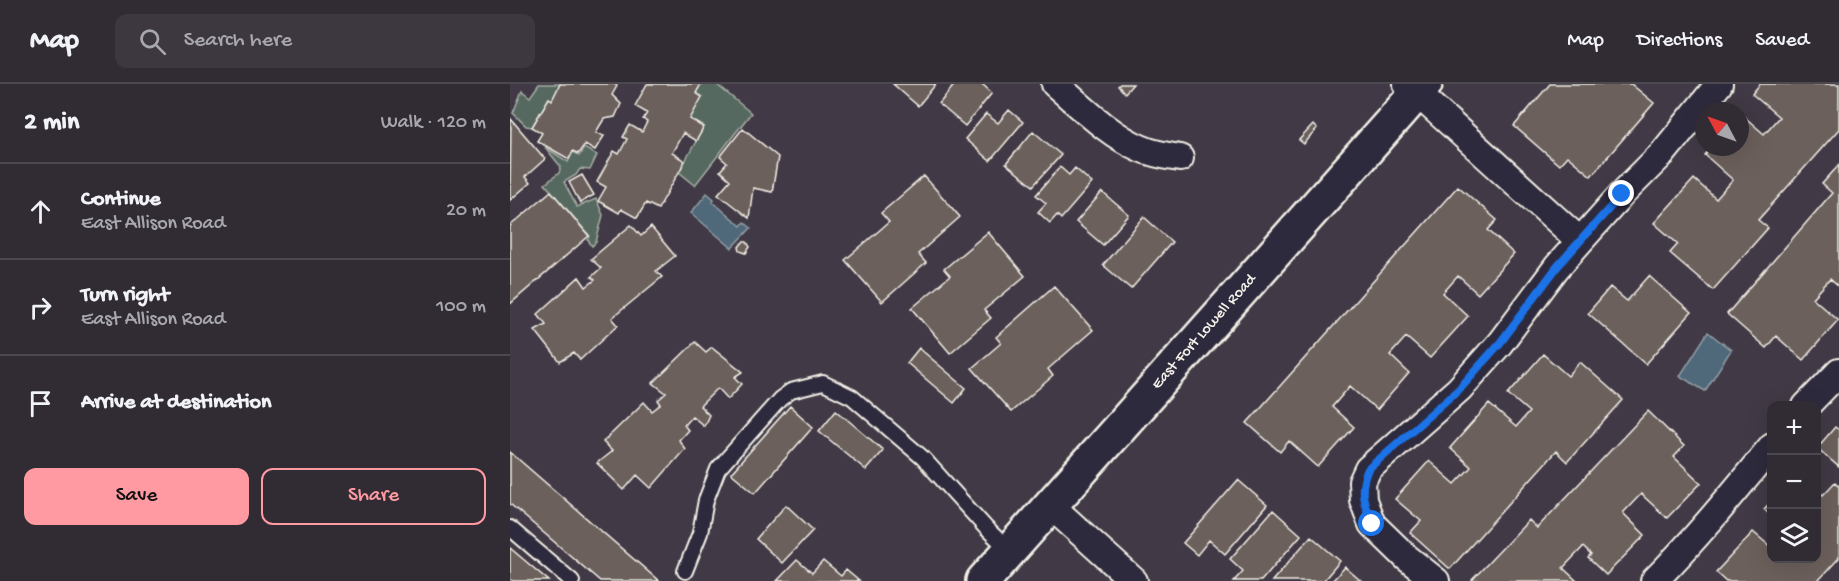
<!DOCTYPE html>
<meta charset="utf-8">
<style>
body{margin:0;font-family:"Gochi Hand",sans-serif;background:#3d3840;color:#f1f3f6}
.controls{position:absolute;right:18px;bottom:18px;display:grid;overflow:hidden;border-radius:12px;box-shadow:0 6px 24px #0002}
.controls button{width:54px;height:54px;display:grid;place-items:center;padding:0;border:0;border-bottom:2px solid #4c484f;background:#312c34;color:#f1f3f6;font:30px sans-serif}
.compass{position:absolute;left:1185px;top:18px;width:54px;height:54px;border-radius:50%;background:#312c34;box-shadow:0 6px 24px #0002;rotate:311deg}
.stop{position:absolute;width:18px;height:18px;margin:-14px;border:4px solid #1a73e8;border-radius:50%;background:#fff}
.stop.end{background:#1a73e8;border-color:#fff;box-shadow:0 2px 6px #0008}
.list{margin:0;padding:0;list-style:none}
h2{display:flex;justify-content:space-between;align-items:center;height:78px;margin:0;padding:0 24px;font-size:26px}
h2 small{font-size:20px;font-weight:400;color:#a8a7ac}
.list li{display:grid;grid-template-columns:39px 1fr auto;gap:18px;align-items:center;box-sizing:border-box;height:96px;padding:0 24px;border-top:2px solid #4c484f}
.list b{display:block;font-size:22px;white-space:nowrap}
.list p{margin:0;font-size:20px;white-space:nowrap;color:#a8a7ac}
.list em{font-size:20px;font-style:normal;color:#a8a7ac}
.actions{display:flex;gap:12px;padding:18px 24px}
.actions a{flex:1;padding:14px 0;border:2px solid #ff9aa2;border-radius:12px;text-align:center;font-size:21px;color:#ff9aa2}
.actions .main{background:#ff9aa2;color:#111}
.icon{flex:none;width:33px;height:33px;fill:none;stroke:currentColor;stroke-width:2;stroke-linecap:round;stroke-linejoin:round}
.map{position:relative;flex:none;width:1329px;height:497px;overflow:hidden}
header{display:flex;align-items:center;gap:36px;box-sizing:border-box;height:84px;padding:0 30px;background:#312c34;border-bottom:2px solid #4c484f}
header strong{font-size:28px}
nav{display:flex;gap:33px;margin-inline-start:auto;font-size:21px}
.search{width:420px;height:54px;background:#3d3840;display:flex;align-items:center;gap:15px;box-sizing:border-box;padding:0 21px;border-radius:12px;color:#a8a7ac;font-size:22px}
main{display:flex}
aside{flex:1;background:#312c34}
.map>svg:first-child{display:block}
.green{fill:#576961;stroke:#a6ada4;stroke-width:1.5}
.water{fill:#50687a;stroke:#929fa6;stroke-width:1.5}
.building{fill:#6c605b;stroke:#f4f1e8;stroke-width:1.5}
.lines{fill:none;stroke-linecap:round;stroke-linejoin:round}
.service-casing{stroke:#f4f1e8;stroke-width:18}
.minor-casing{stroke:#f4f1e8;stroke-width:30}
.secondary-casing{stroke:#f4f1e8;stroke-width:38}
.service{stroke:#2f2a3d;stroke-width:14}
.minor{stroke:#2f2a3d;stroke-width:26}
.secondary{stroke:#2f2a3d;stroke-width:33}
.route{stroke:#1a73e8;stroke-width:8}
.labels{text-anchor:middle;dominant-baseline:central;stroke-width:4.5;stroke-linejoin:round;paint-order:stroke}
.street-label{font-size:16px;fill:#f4f1e8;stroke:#2f2a3d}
</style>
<header>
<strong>Map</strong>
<div class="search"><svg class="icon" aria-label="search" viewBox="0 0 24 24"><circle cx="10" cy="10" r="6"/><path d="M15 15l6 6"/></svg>Search here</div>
<nav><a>Map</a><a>Directions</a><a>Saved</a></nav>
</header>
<main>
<aside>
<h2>2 min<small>Walk · 120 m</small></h2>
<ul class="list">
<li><svg class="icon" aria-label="ahead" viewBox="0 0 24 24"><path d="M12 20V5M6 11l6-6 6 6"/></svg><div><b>Continue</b><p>East Allison Road</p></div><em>20 m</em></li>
<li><svg class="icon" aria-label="right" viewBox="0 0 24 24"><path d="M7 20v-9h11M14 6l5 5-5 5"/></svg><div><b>Turn right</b><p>East Allison Road</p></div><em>100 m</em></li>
<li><svg class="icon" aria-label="arrive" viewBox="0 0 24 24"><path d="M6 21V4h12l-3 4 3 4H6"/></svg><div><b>Arrive at destination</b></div></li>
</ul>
<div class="actions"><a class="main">Save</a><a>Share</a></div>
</aside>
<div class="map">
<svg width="1329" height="497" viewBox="0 0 1329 497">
<rect width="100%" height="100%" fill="#413a46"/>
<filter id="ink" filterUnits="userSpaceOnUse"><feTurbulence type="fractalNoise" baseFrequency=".0167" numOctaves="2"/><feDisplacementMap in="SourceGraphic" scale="12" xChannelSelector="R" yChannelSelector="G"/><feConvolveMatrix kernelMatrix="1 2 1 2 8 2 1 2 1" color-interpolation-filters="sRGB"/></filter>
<g filter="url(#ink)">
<path class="green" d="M29,0H51L42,16L39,14L22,43L16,42L3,29L12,7L20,13Z
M191,0H206L241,29L185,101L169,88L194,43L180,35L186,9Z
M35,63L58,78L63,68L69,72L74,64L87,71L80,86L70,85L66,91L54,98L67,123L86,115L93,131L86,158L82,162L78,156L80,152L35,100L49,89L51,83Z"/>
<path class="water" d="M197,109L204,115L203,118L231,142L234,138L241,144L222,164L181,129Z
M1198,248L1221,266L1195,307L1170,292Z"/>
<path class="building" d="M50,0H104L107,2L102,11L111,20L105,33L94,35L86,48L94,52L85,66L75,60L68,70L63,67L59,75L27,57L32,49L22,43L39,14L42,16Z
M137,0H191L186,9L192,13L180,35L194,43L186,57L173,49L162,69L175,77L169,88L148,125L136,119L127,134L111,125L109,129L88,117L96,103L87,98L104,67L109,70L117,55L113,53L120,41L132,48L137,38L133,35L137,29L125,22Z
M383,0H426L408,22Z
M445,0H472L482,9L455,42L429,20Z
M610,0H623L615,9L608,2Z
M1040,0H1121L1144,19L1081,92L1057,72L1049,81L1004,42Z
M1250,0H1329V45L1248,136L1258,144L1203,206L1160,169L1168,160L1144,139L1184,95L1206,115L1223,96L1195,71L1202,63H1230V32L1231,30L1254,50L1269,33L1242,10Z
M499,26L513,38L480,77L455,55L476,30L488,39Z
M1,35L35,75L15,93L20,99L0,116Z
M803,41L807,45L794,60L789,56Z
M233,44L268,73L262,108L243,104L239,134L208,110L220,96L210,87L217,79L210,73Z
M523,47L551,71L523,102L496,80Z
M1329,81V203L1320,195L1303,214L1328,236L1293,276L1266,252L1256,264L1217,230L1322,109L1312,100Z
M550,83L559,91L565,84L582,99L551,135L547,131L540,139L528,128L536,119L526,111Z
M72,91L84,111L70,119L59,98Z
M414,92L450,133L408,170L416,179L372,218L335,176L379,138L371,129Z
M948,102L987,136L978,146L1004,170L968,210L948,192L933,209L958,232L920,274L896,253L880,271L899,289L867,326L840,302L822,323L844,343L808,383L779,357L770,368L737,339Z
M41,107L79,152L0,220V142Z
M592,108L619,131L593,161L566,138Z
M634,133L662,158L621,205L593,181Z
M121,141L131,152L141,143L165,172L146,187L152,193L102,234L108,241L70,276L64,269L50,278L25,246L36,240L28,230L69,193L76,203L85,196L81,193L91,184L81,175Z
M478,148L515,192L474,226L481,234L440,269L402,224L440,192L434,185Z
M233,158H237L240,163L236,169L230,167L229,163Z
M1139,192L1181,229L1136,280L1078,229L1100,203L1117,217Z
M544,202L583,246L538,285L543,292L501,328L462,284L491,259L486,253Z
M185,258L196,268L202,263L233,288L225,293L232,300L218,315L208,304L190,322L199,331L194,342L182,332L174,341L178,346L169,356L175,365L141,404L127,391L114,406L87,379L102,367L93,358L134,318L142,327L151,320L148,316L156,309L143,299Z
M409,264L456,304L444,319L397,279Z
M1033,270L1058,292L1070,278L1113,316L1057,378L1046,367L940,485L900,449L911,437L885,415L919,377L945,400L961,383L940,364L979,320L1006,343L1019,328L998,310Z
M280,322L303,343L245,409L221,389Z
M326,326L373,366L356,386L309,347Z
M1138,327L1174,362L1164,373L1191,399L1157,434L1131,410L1113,429L1135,451L1096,491L1078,474L1081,471L1073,463L1053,484L1067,497H964L962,496L1019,436L1027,444Z
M1325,343L1329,346V383L1307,364Z
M0,368L149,497H90L0,420Z
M728,396L757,421L715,470L699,456L687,471L673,459Z
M1325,398L1329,402V474L1308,497H1216L1206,488L1243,448L1262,464V474H1306V405L1313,411Z
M1262,417V433L1254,425Z
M276,421L303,446L272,479L246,455Z
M763,426L791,451L751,497H724L733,487L720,475Z
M801,452L830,477L813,497H762Z
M0,464L39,497H3L0,495Z
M287,476L302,489L313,477L331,492L336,486L349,497H267Z
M835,483L851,497H822Z"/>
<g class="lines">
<g class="service-casing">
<path id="service" d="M0,444L62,497
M175,487L190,449L196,416L208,385L270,315L281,307L313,299L342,313L413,374L476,444L500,467"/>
</g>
<g class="minor-casing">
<path id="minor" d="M545,0C571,22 598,50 630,64C643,70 656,72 670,74
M897,0L1070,157
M1296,322L1329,288
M540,421L624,497
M926,497L896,473L862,440L853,416L852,398L858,385L949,305L990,259L1047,183L1112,110L1153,69L1209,0
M1144,497C1186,455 1224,408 1262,362"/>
</g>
<g class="secondary-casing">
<g id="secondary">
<path id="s1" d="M473,497L915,0"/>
</g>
</g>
<use href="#service" class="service"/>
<use href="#minor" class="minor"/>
<use href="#secondary" class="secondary"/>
</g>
</g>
<g class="lines" filter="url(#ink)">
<path class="route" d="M862,440C854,419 848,407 858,385L949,305L990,259L1047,183L1112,110"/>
</g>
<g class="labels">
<g class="street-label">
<text stroke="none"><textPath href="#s1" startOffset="333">East Fort Lowell Road</textPath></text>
</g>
</g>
</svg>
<div class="controls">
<button>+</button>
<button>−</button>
<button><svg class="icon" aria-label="layers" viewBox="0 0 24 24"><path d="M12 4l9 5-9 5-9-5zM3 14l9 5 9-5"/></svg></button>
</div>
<svg class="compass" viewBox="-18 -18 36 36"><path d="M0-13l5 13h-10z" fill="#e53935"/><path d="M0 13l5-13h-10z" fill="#a8a7ac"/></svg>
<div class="stop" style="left:862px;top:440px"></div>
<div class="stop end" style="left:1112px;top:110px"></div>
</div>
</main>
